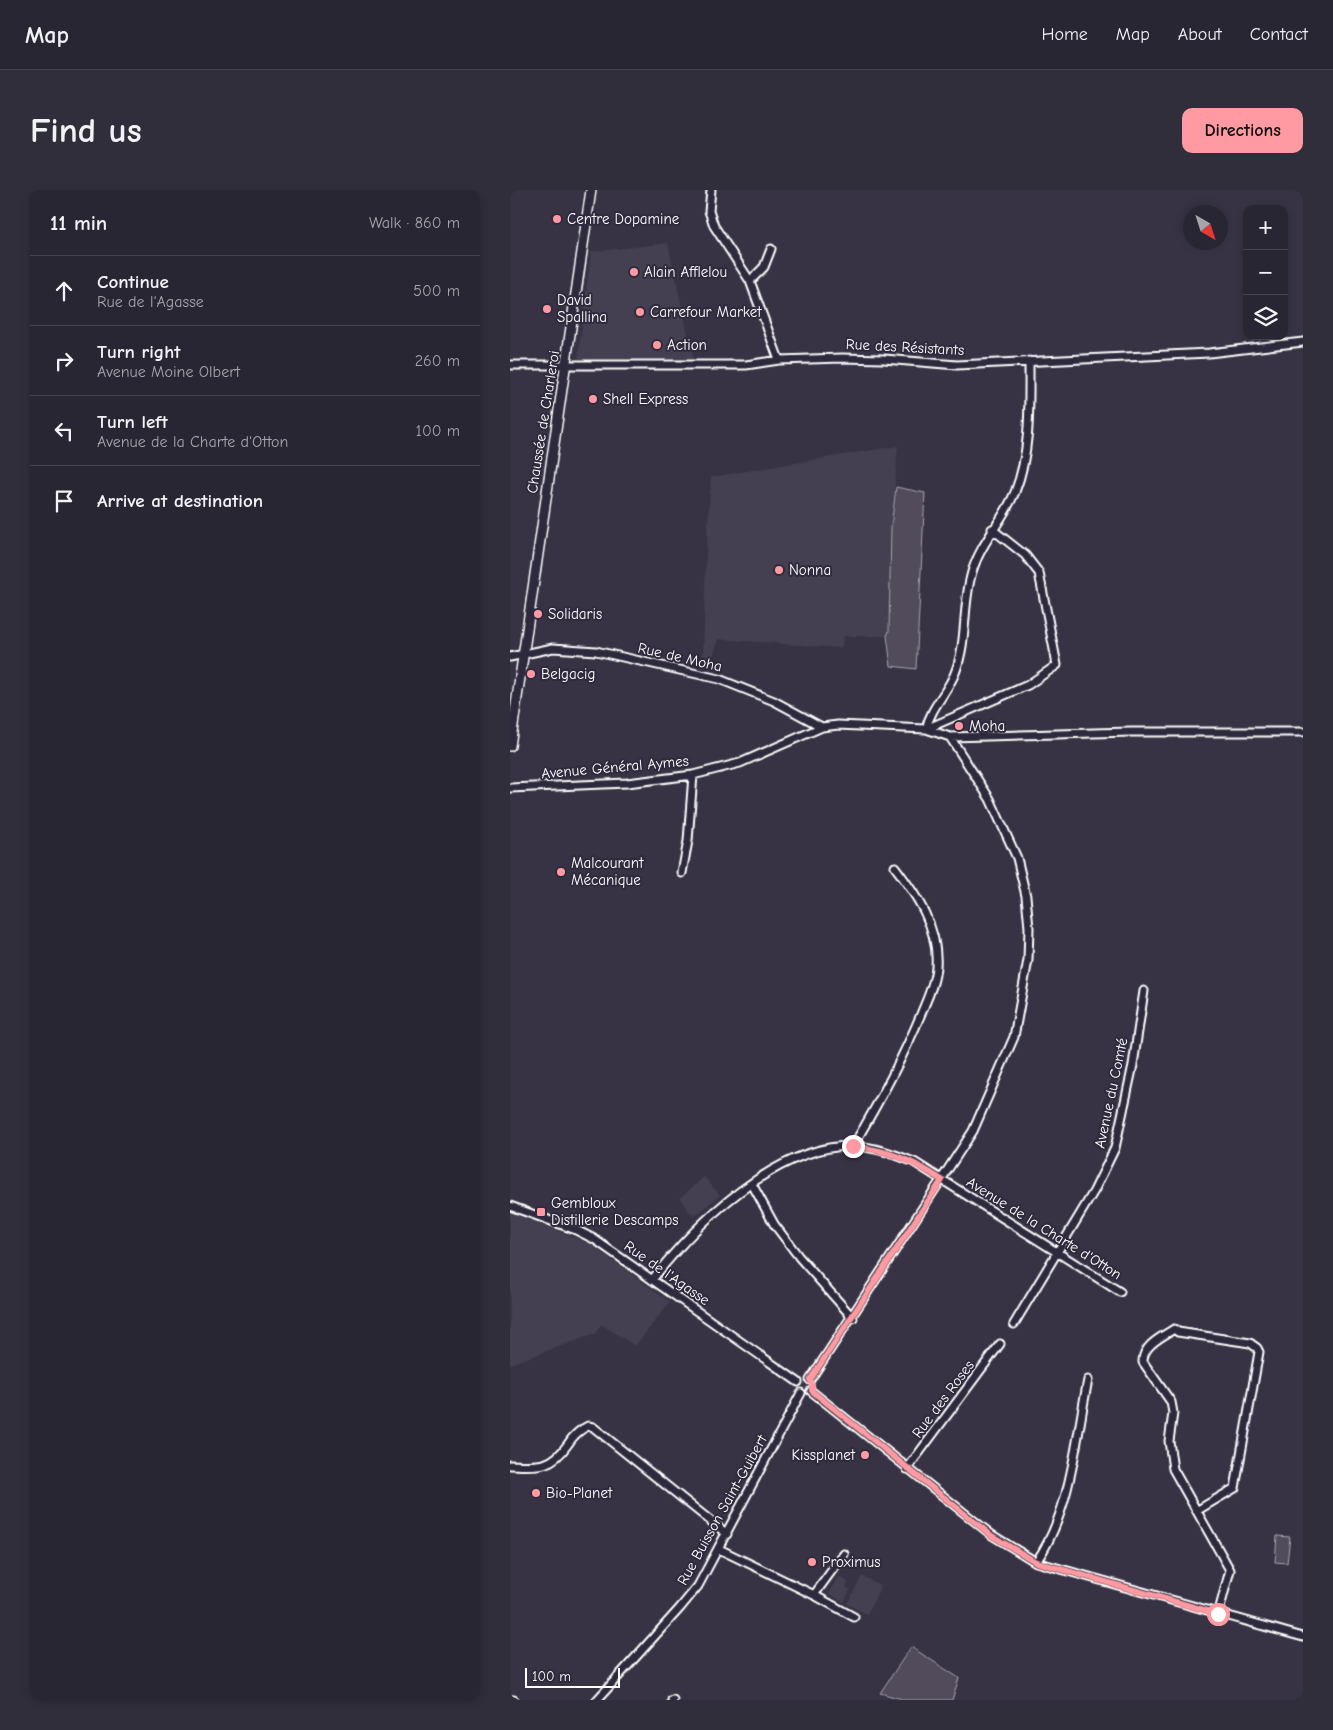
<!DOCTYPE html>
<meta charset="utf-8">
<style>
body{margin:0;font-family:"Comic Neue",sans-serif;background:#312e3c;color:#f1f3f6}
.controls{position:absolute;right:15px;top:15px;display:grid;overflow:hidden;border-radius:10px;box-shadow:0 2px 8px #0003}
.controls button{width:45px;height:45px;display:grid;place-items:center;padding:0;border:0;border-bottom:1px solid #45434f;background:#292634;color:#f1f3f6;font:25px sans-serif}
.compass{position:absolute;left:673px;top:15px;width:45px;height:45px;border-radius:50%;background:#292634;box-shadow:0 2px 8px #0003;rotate:141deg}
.scale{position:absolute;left:15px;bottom:12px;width:95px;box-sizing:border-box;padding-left:5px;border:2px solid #fff;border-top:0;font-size:14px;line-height:18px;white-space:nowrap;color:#fff;-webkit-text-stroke:4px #2f2a3d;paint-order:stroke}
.stop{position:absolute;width:15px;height:15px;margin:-11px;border:4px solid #ff9aa2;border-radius:50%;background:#fff}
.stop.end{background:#ff9aa2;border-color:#fff;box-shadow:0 1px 5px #0008}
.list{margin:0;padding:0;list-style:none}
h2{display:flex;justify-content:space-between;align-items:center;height:65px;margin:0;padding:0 20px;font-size:21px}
h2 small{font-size:16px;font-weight:400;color:#a5a5ac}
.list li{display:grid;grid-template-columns:32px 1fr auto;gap:15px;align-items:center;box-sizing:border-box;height:70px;padding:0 20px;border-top:1px solid #45434f}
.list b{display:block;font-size:19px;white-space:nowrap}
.list p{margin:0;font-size:16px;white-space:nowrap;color:#a5a5ac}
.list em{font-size:16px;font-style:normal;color:#a5a5ac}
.icon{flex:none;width:28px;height:28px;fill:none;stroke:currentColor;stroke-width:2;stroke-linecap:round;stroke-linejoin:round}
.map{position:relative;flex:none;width:793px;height:1510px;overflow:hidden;border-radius:10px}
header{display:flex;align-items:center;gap:30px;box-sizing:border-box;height:70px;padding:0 25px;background:#292634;border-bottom:1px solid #45434f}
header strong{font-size:24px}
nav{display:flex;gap:28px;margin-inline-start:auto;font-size:18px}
.intro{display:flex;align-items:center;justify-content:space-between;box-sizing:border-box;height:120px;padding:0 30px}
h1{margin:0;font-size:35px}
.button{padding:12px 22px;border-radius:10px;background:#ff9aa2;color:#111;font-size:18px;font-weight:700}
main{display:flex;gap:30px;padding:0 30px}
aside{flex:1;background:#292634;border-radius:10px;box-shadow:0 2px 8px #0003}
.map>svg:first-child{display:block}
.built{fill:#444051}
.green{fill:#514c5c;stroke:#a8a6ae}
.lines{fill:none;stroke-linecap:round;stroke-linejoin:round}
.minor-casing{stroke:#fff;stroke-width:11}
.major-casing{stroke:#fff;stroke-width:12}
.minor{stroke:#2f2a3d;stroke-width:7}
.major{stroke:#2f2a3d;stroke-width:9}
.route{stroke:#ff9aa2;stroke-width:6}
.poi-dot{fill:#ff9aa2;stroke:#2f2a3d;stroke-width:2}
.labels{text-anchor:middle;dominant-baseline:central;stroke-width:4;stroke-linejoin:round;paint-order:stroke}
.poi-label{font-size:15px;fill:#fff;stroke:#2f2a3d;text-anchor:start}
.street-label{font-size:15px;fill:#fff;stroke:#2f2a3d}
</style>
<header>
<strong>Map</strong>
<nav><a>Home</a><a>Map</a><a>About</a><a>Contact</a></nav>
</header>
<div class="intro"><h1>Find us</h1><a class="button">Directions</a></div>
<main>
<aside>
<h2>11 min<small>Walk · 860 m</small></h2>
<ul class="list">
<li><svg class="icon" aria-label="ahead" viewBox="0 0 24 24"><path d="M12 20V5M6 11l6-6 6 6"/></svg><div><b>Continue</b><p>Rue de l'Agasse</p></div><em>500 m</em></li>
<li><svg class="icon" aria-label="right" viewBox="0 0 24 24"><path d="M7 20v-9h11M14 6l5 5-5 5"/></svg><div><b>Turn right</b><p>Avenue Moine Olbert</p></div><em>260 m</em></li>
<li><svg class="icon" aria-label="left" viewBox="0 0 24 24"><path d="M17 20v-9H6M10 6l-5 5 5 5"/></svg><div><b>Turn left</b><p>Avenue de la Charte d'Otton</p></div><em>100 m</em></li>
<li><svg class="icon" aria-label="arrive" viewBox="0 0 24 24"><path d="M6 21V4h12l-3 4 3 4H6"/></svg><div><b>Arrive at destination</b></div></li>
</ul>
</aside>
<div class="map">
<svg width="793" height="1510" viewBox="0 0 793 1510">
<rect width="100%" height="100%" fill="#373345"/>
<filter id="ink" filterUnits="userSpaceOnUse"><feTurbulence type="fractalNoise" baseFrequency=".02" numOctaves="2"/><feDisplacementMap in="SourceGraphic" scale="10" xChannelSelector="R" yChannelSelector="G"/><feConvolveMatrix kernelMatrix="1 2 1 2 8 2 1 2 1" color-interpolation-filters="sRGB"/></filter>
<g filter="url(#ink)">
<path class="built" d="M158,53L184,172H71L68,169L81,62Z
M388,256L381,337L379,441L377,446H334L331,458L209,449L202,469L193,465L196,366L201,287Z
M194,987L210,1005L185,1026L179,1021L170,1008Z
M0,1022L80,1054L160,1112L125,1156L91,1134L85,1144L0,1174Z
M328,1386L338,1392L336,1397L340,1400L334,1412L319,1404Z
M352,1386L371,1396L357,1424L337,1414Z"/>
<path class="green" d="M386,297L415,303L406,479L381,476L377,446L379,441L381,337Z
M767,1346L780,1347L777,1373L765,1372Z
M401,1457L449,1488L442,1510H396L370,1503Z"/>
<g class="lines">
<g class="minor-casing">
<path id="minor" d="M201,0L199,21L204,36L240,91L269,170
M240,91L254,77L261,59
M0,175H236L269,170L332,168L374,169L447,175L699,163L793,152
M0,467L43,458L86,461L209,489L264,511L312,537
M416,539C421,517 437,503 445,483C458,450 452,415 462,382C471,352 493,331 505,302C521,262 519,214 519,171
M440,547L621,542H793
M0,598L117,593L183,585L230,573L312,537L328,535L416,539L518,495L547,475L529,383L515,365L482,339
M172,683L178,651L183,585
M343,956C368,914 392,870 411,824C417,809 425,793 426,777C429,738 407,706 385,677
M242,994L264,1034L289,1067L343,1128
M0,1016L66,1040L84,1049L288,1192
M142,1090C186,1033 266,956 341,956C363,956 384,964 404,972L610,1102
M504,1134L584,1001L605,958L623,875L634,801
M300,1190L463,941L504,847L518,770L519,738L516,706L507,668L480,609L440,547L416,539
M301,1201L482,1345L526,1372L793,1447
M0,1275C27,1276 41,1279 58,1254C63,1246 69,1240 78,1236L83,1237L217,1344
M397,1279L490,1154
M688,1320L725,1298L749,1162L747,1158L740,1153L668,1142L664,1139C651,1147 632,1156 633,1172L661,1212L663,1223L659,1251L663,1279L720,1380L708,1425
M209,1359L304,1405L344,1427
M526,1372C561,1323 566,1248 578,1190
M304,1405L334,1364
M0,1510H4
M87,1510L170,1418L188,1396L291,1203
M162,1510H163"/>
</g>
<g class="major-casing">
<path id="major" d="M0,556L81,0"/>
</g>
<use href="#minor" class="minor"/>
<use href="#major" class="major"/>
</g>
</g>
<g class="lines" filter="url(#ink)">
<path class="route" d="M343,956C380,961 401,970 432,990L300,1190L302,1194V1201L482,1346L526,1372L708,1424"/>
</g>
<g class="poi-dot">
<circle cx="47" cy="29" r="5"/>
<circle cx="124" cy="82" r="5"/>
<circle cx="37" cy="119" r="5"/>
<circle cx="130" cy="122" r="5"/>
<circle cx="147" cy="155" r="5"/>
<circle cx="83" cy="209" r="5"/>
<circle cx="269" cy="380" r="5"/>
<circle cx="28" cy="424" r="5"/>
<circle cx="21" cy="484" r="5"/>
<circle cx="449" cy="536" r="5"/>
<circle cx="51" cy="682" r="5"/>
<rect x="26" y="1017" width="10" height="10" rx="2.5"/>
<circle cx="355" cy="1265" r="5"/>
<circle cx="26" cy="1303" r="5"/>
<circle cx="302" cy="1372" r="5"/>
</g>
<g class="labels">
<g class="poi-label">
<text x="57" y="29">Centre Dopamine</text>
<text x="134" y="82">Alain Afflelou</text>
<text x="47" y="110">David<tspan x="47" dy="17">Spallina</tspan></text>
<text x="140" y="122">Carrefour Market</text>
<text x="157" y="155">Action</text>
<text x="93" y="209">Shell Express</text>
<text x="279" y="380">Nonna</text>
<text x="38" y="424">Solidaris</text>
<text x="31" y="484">Belgacig</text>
<text x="459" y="536">Moha</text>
<text x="61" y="673">Malcourant<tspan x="61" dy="17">Mécanique</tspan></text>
<text x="41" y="1013">Gembloux<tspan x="41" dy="17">Distillerie Descamps</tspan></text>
<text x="345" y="1265" text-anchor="end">Kissplanet</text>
<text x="36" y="1303">Bio-Planet</text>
<text x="312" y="1372">Proximus</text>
</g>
<g class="street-label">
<text transform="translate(395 157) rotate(3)">Rue des Résistants</text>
<text transform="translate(33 232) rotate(-81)">Chaussée de Charleroi</text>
<text transform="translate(170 467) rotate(13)">Rue de Moha</text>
<text transform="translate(105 577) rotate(-5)">Avenue Général Aymes</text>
<text transform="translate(601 903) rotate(-78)">Avenue du Comté</text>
<text transform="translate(534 1038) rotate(32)">Avenue de la Charte d'Otton</text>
<text transform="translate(157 1083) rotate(35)">Rue de l'Agasse</text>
<text transform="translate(433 1209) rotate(-53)">Rue des Roses</text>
<text transform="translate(212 1320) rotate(-61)">Rue Buisson Saint-Guibert</text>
</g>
</g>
</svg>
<div class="controls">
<button>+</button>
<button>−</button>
<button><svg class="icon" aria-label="layers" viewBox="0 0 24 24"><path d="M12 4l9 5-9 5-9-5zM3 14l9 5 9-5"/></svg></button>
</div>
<svg class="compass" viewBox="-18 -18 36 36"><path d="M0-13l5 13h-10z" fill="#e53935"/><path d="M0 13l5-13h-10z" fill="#a5a5ac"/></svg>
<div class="scale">100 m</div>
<div class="stop" style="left:708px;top:1424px"></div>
<div class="stop end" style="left:343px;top:956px"></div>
</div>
</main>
